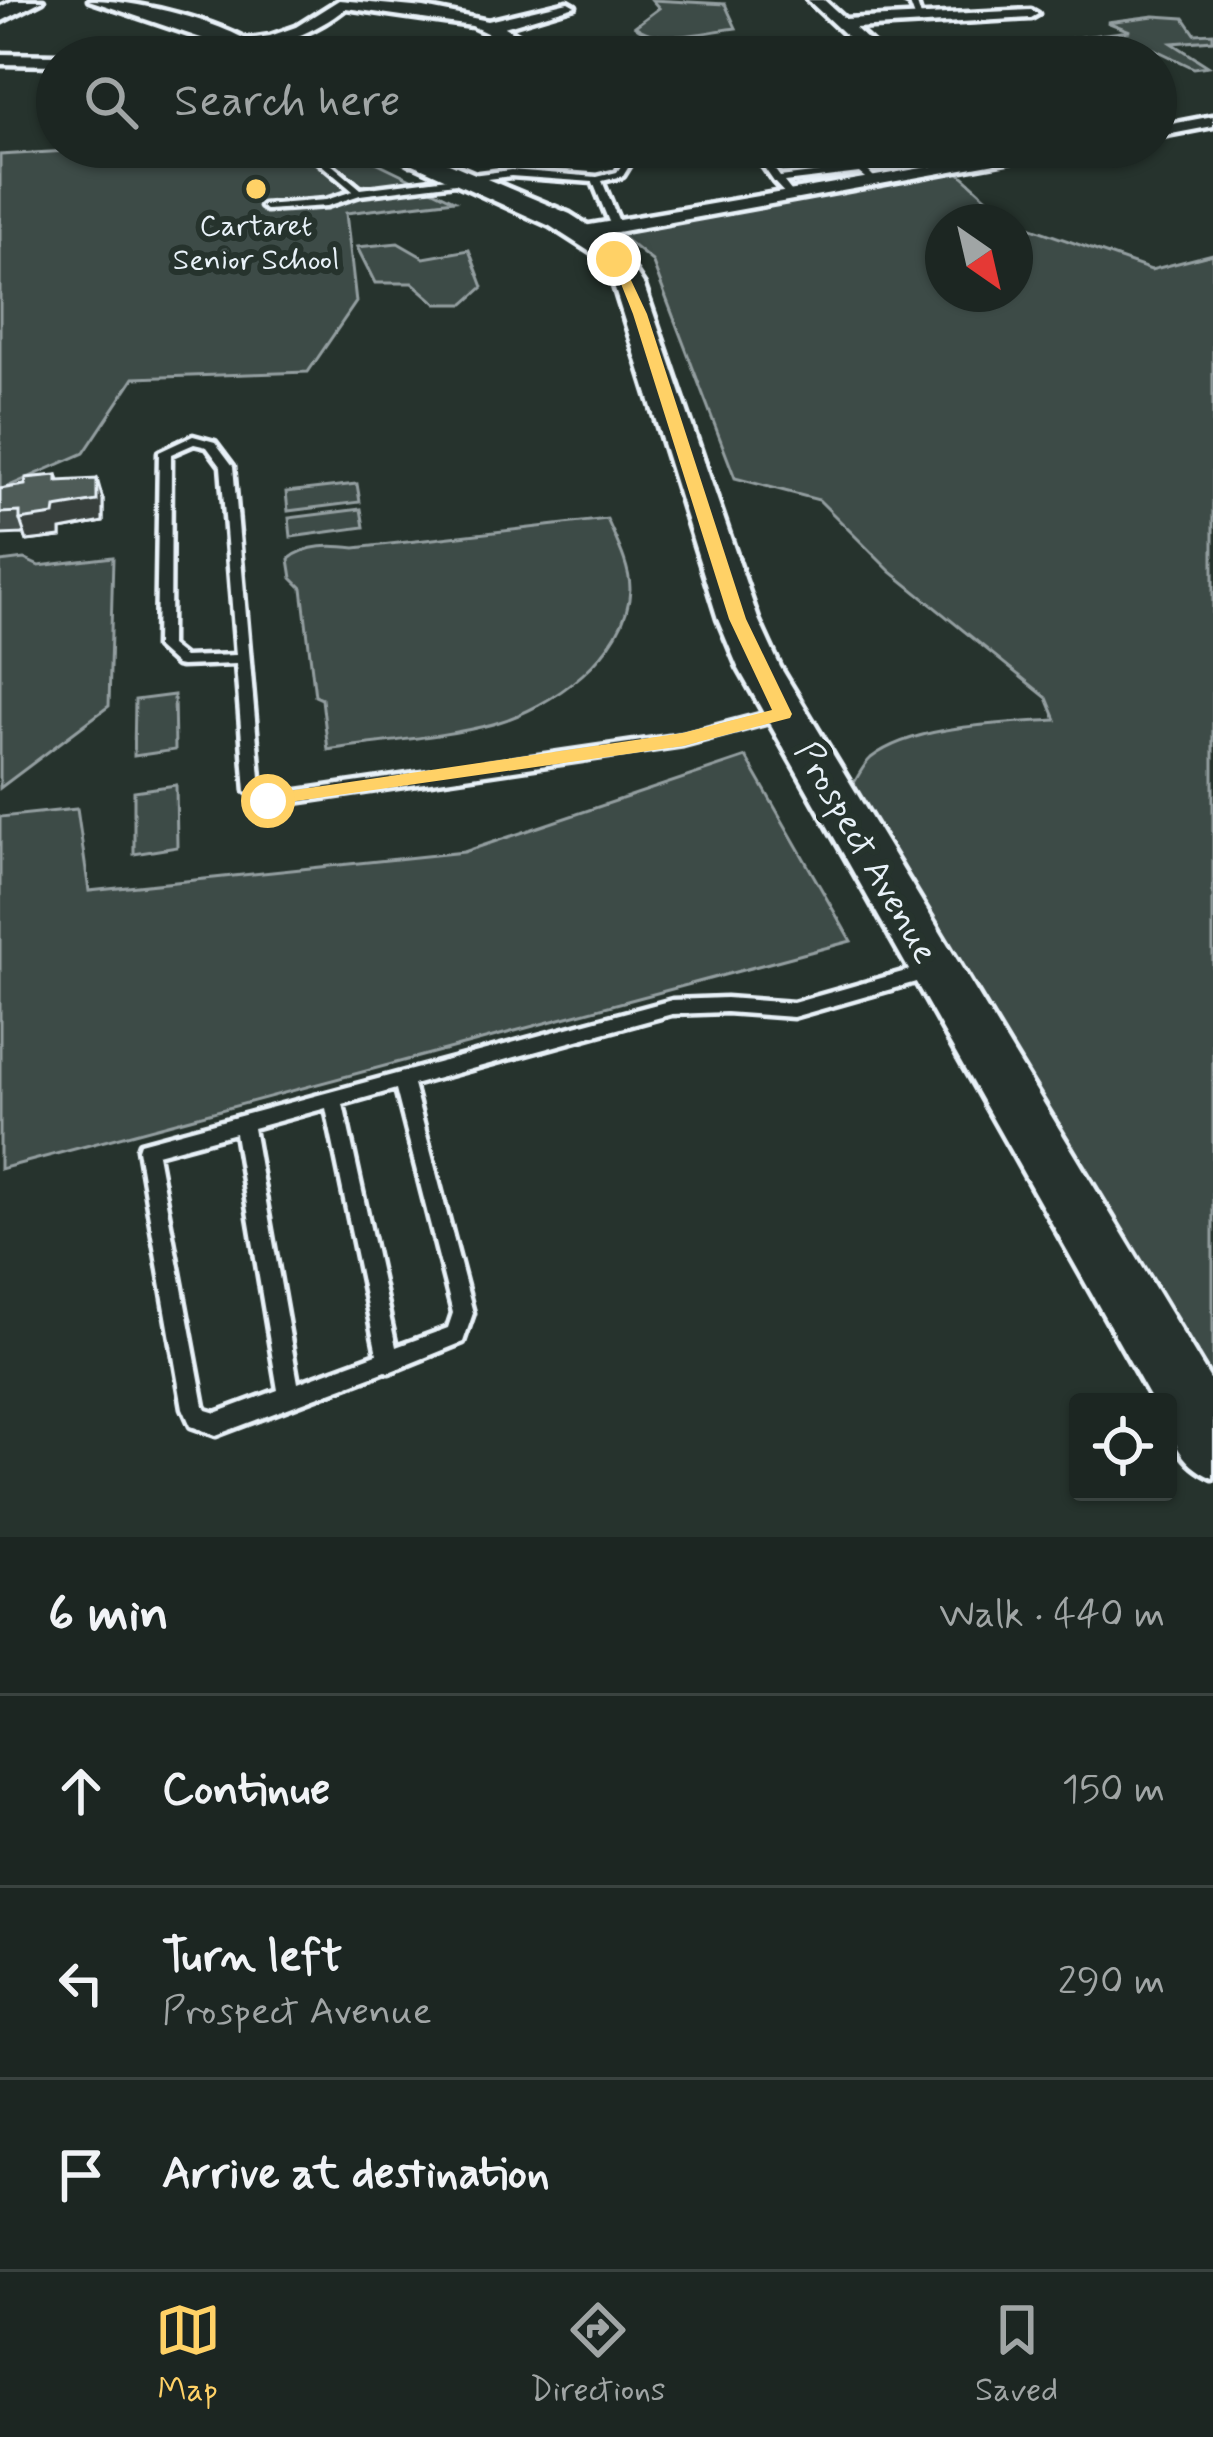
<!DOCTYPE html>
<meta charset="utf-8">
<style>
body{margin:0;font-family:Mynerve,sans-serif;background:#29322f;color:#f1f3f6}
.controls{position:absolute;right:36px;bottom:36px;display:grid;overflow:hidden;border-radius:12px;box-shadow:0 3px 9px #0004}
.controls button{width:108px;height:108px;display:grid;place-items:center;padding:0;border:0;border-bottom:3px solid #3a4340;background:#1c2622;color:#f1f3f6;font:60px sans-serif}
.compass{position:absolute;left:925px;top:204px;width:108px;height:108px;border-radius:50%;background:#1c2622;box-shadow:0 3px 9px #0004;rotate:146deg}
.stop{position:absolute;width:36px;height:36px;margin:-27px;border:9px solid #ffd166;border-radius:50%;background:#fff}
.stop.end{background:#ffd166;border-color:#fff;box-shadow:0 3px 12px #0008}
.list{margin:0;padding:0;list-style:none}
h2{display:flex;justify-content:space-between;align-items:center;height:156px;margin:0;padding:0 48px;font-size:51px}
h2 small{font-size:39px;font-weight:400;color:#a0a5a5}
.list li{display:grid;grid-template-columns:78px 1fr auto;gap:36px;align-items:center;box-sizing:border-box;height:192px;padding:0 48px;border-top:3px solid #3a4340}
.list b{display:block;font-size:45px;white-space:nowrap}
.list p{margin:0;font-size:39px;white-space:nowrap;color:#a0a5a5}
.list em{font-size:39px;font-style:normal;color:#a0a5a5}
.icon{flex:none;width:66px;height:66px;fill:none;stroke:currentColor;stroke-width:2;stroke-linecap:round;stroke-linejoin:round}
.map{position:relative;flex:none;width:1213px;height:1537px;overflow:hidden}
.search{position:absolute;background:#1c2622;box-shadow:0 3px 9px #0004;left:36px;right:36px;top:36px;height:132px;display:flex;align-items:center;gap:30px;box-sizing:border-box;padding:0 42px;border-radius:66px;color:#a0a5a5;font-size:45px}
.sheet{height:732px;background:#1c2622}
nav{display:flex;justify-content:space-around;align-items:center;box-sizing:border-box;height:168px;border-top:3px solid #3a4340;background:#1c2622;font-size:33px;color:#a0a5a5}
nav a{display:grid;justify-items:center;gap:6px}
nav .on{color:#ffd166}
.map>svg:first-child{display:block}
.green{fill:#3e4b47;stroke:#939ea0;stroke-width:3}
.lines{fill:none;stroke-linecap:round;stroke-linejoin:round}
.lane-casing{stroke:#e8f1f8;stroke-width:9}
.street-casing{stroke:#e8f1f8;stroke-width:9}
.primary-casing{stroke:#e8f1f8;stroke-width:9}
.lane{fill:#26332d;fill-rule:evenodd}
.street{fill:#26332d;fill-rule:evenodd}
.primary{fill:#26332d;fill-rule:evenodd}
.wall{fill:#454f4d;stroke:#e8f1f8;stroke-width:3}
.shaded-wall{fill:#38403e;stroke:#e8f1f8;stroke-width:3}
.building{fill:#505c59;stroke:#e8f1f8;stroke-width:3}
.route{fill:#ffd166}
.poi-dot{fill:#ffd166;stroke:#26332d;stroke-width:4.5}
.labels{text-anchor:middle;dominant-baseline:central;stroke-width:12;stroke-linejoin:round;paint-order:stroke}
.far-poi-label{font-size:30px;fill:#e8f1f8;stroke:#26332d}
.street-label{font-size:36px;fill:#e8f1f8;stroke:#26332d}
</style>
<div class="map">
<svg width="1213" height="1537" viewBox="0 0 1213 1537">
<rect width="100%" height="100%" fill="#26332d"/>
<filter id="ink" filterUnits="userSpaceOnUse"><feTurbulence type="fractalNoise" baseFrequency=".00833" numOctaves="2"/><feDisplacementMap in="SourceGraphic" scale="24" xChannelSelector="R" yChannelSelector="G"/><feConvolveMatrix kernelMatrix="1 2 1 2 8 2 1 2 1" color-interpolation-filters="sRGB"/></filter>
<g filter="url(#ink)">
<path class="green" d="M652,0L725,4L736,28C708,31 659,46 635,26L659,8Z
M1154,16L1184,18L1195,34L1213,33V40L1172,43L1208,66L1194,68L1154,49L1088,52L1050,41L1130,31L1107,22Z
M135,147H345L454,200L346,213L356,302L308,372L134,378L84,453L0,490V155Z
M955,169L1014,222H943V294H1015V222L1151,270L1213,254V1399L846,798C853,786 861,767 871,758C915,724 1003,724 1056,720L1047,698L891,572L819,500L735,478L652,261L611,228Z
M398,243L424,258L469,250L483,287L464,304H437L413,283H375L357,247Z
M357,484L360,502L288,511L286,492Z
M361,509L364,527L291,537L289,518Z
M607,519C616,540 630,566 630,589C628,653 551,708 493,724C440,738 382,741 328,750L322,699L315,696L302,588L292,578L289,559C307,544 332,545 355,548Z
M113,557L109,706L0,788V562L24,559L39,566Z
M174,695L175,750L134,756L135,700Z
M746,757L851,941L0,1169V817L77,809L89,891L464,852Z
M176,785L177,847L134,854V791Z"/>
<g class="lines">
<g class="lane-casing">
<path id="lane" d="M902,0L916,1L922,20H916L910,4Z
M320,147H334L318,153L361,189L511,170L597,177L617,172L623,163L613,147H621L631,163L623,176L602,181L620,224L615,227L610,224L593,182L511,176L360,195L327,206L266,210L261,207L263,205L326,200L353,191L310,155H235L231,152L235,149H312Z
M750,147H764L760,150L780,177L861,167L929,153L956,169L949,171L928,159L868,171L879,182L874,185L859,173L784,182L795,196L790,199L774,182Z
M193,436L215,442L233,466L261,789L271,795L683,735L783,709L790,714L788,717L683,745L268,806L246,791L236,664L181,666L176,665L156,647L159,452ZM194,444L207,447L221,466L236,655L184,657L170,646L171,454Z
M931,964L937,966L940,971L937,976L793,1017L726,1012L672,1014L413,1085L473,1313L463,1342L389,1372L386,1371L216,1435L191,1426L183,1408L138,1149L140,1143L672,1000L726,998L793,1003ZM396,1089L453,1313L448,1328L396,1347L343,1104ZM326,1108L377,1354L298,1383L253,1128ZM235,1133L278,1390L216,1413L206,1410L204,1406L157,1154Z"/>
</g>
<g class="street-casing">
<path id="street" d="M339,0L424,8L488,21L568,2L575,6L504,27L555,57H537L472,26L346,8C283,58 205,57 128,57L270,36L296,27Z
M808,0H824L845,19L1031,10L1038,14L1031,18L855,28L886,57H869Z
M0,54L57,55L63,57H57V65L0,64Z
M1213,116V126L1156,137V127Z
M437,147H466L411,164L402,159Z
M1044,147H1083L584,238L574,232L584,226Z"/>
</g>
<g class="primary-casing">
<path id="primary" d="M14,0H43L0,22V7Z
M89,0C137,0 236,23 271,57H240L201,38Z
M376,147H411L570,214L616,243L644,286L758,619L780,667L1213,1384V1478C1180,1464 1168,1437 1168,1402H1153L738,667L718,619L614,286L595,255L550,226Z"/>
</g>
<use href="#lane" class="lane"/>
<use href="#street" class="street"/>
<use href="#primary" class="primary"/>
</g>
<path class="wall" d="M57,475L59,481L103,500V522L61,530V537L27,541L24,534L0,535V489L25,485Z"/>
<path class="shaded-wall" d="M97,479L103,500V522L61,530V537L27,541L20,520L55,508Z"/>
<path class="building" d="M57,475V481L97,479V501L55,508L54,515L20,520V512L0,513V489L25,485L26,478Z"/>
</g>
<path class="route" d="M610,256L621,259L647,314L746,619L792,714L790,718L683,746L261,806L258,801L268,794L683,733L772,710L729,619L633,314Z"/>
<circle class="poi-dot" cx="256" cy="189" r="12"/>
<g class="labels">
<g class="far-poi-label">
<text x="256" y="226">Cartaret<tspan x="256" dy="34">Senior School</tspan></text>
</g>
<g class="street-label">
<text transform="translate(865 853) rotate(60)">Prospect Avenue</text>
</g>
</g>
</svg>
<div class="controls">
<button><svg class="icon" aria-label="locate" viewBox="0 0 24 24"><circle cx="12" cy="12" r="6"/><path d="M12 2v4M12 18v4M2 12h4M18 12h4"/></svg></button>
</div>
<svg class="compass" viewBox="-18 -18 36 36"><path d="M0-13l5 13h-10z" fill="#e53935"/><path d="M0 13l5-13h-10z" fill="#a0a5a5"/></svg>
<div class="stop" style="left:268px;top:801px"></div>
<div class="stop end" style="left:614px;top:259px"></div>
<div class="search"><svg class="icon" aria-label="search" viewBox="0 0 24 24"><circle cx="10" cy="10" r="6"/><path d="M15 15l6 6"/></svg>Search here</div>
</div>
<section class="sheet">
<h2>6 min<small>Walk · 440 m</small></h2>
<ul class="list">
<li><svg class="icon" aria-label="ahead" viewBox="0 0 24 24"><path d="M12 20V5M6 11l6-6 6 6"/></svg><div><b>Continue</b></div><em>150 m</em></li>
<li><svg class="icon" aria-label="left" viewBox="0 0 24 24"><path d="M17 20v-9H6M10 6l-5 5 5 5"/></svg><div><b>Turn left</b><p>Prospect Avenue</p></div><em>290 m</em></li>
<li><svg class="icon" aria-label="arrive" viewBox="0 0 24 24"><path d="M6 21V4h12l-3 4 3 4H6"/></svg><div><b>Arrive at destination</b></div></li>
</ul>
</section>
<nav>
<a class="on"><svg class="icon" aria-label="map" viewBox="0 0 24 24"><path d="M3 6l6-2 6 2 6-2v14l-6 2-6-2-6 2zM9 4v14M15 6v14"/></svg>Map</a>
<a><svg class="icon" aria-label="directions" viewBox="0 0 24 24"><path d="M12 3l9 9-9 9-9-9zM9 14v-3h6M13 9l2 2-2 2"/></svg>Directions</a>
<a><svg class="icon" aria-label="saved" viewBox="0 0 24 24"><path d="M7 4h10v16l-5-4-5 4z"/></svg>Saved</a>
</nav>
